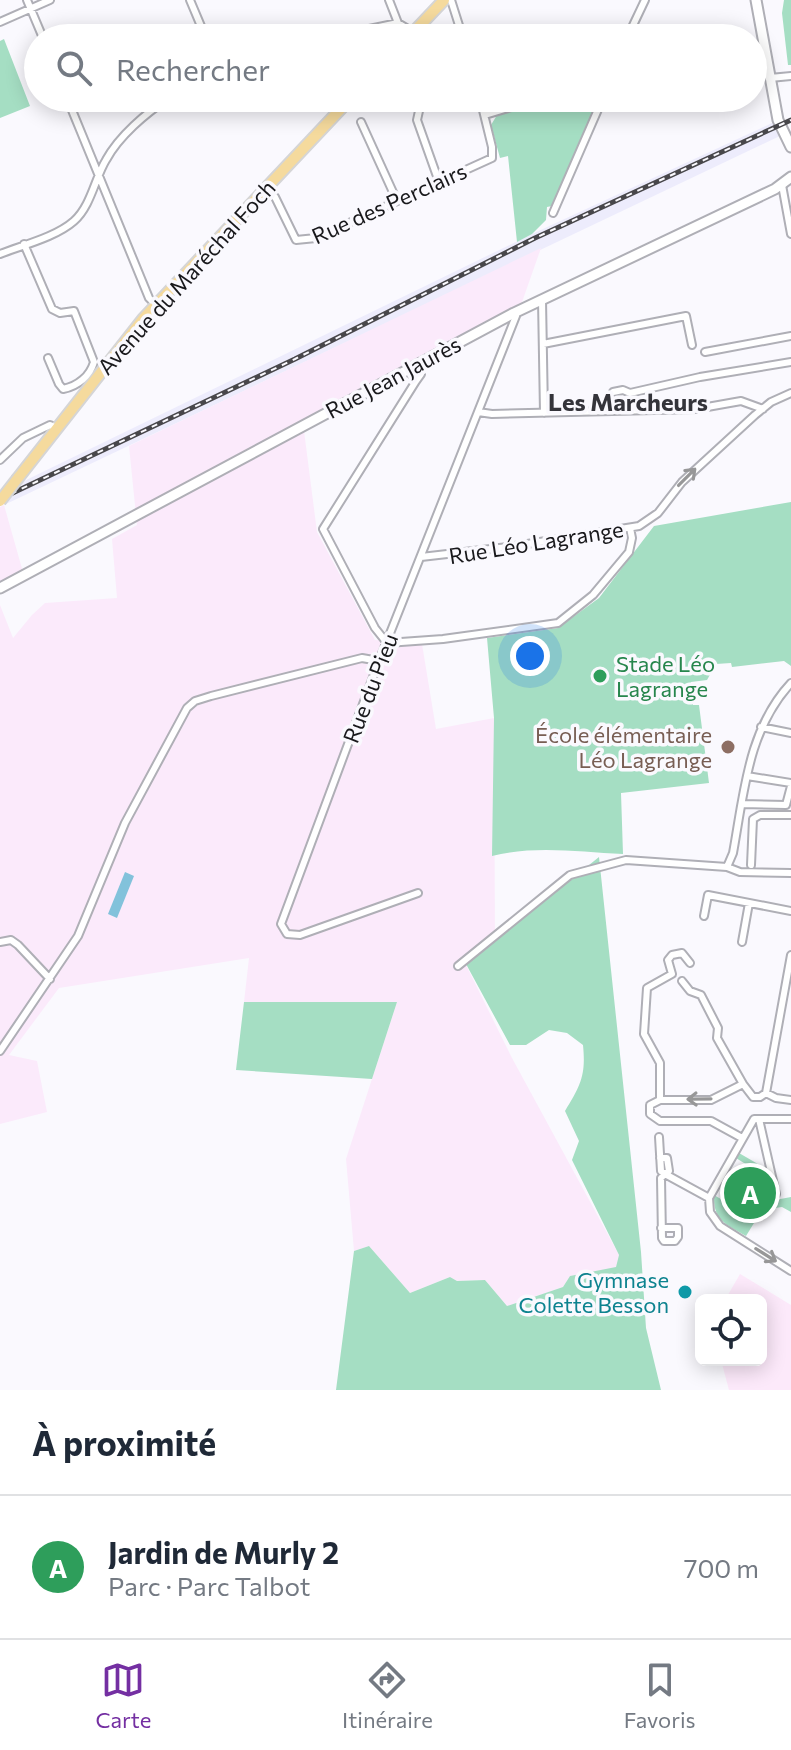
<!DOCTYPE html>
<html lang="fr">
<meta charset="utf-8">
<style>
body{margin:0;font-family:Commissioner,sans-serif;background:#f2f2f3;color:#1f2937}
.controls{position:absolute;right:24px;bottom:24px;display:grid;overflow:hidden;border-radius:12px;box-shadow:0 4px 20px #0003}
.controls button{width:72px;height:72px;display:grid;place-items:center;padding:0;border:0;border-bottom:2px solid #e0e1e3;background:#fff;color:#1f2937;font:40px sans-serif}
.you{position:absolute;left:530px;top:656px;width:28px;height:28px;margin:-20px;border:6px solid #fff;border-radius:50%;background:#1a73e8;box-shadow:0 0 0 12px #1a73e833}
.badge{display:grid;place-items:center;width:52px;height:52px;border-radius:50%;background:#742fa2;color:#fff;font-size:26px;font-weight:700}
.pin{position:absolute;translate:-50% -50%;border:4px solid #fff;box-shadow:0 2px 8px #0006}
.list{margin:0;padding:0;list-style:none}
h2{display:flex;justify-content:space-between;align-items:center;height:104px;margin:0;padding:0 32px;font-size:34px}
h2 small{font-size:26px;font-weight:400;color:#747a83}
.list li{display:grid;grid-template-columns:52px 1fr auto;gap:24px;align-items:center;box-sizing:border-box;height:144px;padding:0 32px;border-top:2px solid #e0e1e3}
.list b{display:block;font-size:30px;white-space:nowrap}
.list p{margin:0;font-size:26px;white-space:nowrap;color:#747a83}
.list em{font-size:26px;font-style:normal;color:#747a83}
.icon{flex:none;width:44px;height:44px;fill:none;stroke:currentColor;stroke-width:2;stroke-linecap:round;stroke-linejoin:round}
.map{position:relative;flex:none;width:791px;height:1390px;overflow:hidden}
.search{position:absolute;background:#fff;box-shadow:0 4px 20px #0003;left:24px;right:24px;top:24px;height:88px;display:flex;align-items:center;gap:20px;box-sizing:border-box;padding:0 28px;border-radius:44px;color:#747a83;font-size:30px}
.sheet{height:248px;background:#fff}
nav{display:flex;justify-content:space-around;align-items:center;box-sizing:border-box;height:112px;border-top:2px solid #e0e1e3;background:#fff;font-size:22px;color:#747a83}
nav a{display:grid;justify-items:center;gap:4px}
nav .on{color:#742fa2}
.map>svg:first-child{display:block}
.built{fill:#edecfc}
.industrial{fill:#fbeafb}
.education{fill:#fce9fa}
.green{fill:#a5dec3}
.water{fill:#82c2db}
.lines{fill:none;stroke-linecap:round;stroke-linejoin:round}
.street-casing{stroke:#afafb6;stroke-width:10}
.secondary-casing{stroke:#afafb6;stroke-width:13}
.primary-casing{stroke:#d5d5d6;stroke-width:14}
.street{stroke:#fff;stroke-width:6}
.secondary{stroke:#fff;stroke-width:9}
.primary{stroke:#f5da9d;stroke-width:10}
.rail-casing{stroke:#48474b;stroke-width:5}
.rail{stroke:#faf9fe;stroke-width:2;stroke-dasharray:6;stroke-linecap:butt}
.primary-bridge-casing{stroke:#d5d5d6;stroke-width:14;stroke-linecap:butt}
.primary-bridge{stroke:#f5da9d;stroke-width:10}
.oneway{stroke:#979798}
.leisure-dot{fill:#2e9e5b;stroke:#faf9fe;stroke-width:3}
.education-dot{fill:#8d6e63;stroke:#faf9fe;stroke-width:3}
.culture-dot{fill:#0f9aa8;stroke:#faf9fe;stroke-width:3}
.labels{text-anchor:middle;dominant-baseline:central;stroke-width:7;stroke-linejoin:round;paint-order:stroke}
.street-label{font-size:22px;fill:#18181b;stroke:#faf9fe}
.leisure-label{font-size:22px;fill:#27864d;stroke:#faf9fe;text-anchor:start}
.education-label{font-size:22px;fill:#785e54;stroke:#faf9fe;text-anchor:end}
.culture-label{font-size:22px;fill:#0d838f;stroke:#faf9fe;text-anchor:end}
.neighbourhood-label{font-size:24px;font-weight:bold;fill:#34343a;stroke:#faf9fe}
</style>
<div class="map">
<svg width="791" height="1390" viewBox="0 0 791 1390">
<rect width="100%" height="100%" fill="#faf9fe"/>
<path class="built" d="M772,123H776L782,135L4,505L22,482L532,234Z"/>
<path class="industrial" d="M541,248L521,305L303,423L317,532L375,640L422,644L436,729L494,718L495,943L466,965L512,1058L619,1255L616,1268L570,1276L563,1287L507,1306L485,1280L457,1281L450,1277L410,1293L369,1246L354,1251L346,1159L397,1002H244L249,958L59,988L9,1055L37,1061L47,1112L0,1124V605L13,638L32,615L45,603L117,598L112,539L137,525L129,446Z
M4,505L23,572L0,584V507Z"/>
<path class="education" d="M740,1274L791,1305V1390H729L721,1360H761V1300H725Z"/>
<path class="green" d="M784,0H791V65H788L782,13Z
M4,39L30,106L0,118V41Z
M552,98H599L552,206L547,207L546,220L532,234L517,242L508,156L500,158L491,125L497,115Z
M791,502V666L784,661L732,667L731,663L716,664L707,680L691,682L693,705H699L709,783L621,793L623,854C579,852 535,845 492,856L494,718L487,638L558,628L599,598L654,526Z
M599,857L641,1252L646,1328L661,1390H336L354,1251L369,1246L410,1293L450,1277L457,1281L485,1280L507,1306L563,1287L570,1276L616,1267L619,1255L572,1160L579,1141L565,1111C581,1085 586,1075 583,1045L567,1033L549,1030L526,1045H510L466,964Z
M244,1002H397L372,1079L236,1070Z
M739,1153L763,1167L770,1201L791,1197V1212L782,1207L762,1210L746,1236C726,1224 713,1221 714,1195L726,1202L733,1191L721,1183L724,1178L740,1187L752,1168L736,1158Z"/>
<path class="water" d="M125,872L134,876L117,918L108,914Z"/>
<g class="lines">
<g class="street-casing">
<path id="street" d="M27,0L43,38
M190,0L206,38
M389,0L398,23
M451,0L463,38
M0,22L50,0
M326,38L398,23L413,32
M627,38L645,0
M770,78L791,76
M67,98L149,298L156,305
M419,111L417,120L439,182
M485,115L541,98
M361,122L397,201
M782,185L791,234
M266,189L275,197L296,240L316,238L492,158V147L480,98
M553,213L603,98
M24,244L52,309L60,313L74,311L94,362C90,376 78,386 63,389L59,384L48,358
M0,254C23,245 56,237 74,221C91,206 95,178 106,160C119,136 146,113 169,98
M542,300L544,413
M543,344L686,316L692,345
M705,352L791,336
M408,369L416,381L421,374L417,364
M416,381L323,529L375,628L387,643L443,639L558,623L593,595L629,552L632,538L630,528
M613,392L623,390L630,393L700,377L791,362
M478,412L492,414L696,409L741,401L763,409
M0,460L23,438L50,425L57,428
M421,557L508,547L639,526L658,513L682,482L755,415L771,402L791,393
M761,727L791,733
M747,776L791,783
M742,804L786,805L791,786
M751,865L753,819L760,815H791
M727,867L733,853C744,793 748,729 791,683
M418,893L300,935L287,934L281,924L379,661L516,316L514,313
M704,916L708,895L791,911
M0,942L11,940L18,945L50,979
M742,942L749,903
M458,966L570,875L626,860L727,867L740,872L791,873
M682,981L690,991L701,995L718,1028L717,1038L743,1084
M0,1051L78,936L125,823L187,708L195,701L211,696L362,658L379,661
M766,1093L791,955
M660,1100V1063L644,1034L647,988L672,974L668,960L672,955L682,953L690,963
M759,1119L776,1194
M659,1137L661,1171L665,1174L669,1171L667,1158H660
M742,1138L711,1121H660L650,1114V1105L660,1100H711L743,1084L753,1097H760L766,1093L776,1098L791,1100
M709,1198L754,1119H791
M709,1198L710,1212L720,1226L791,1271
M661,1228H678V1237L675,1241H664L662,1238L661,1178L665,1174L709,1198"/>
</g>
<g class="secondary-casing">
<path id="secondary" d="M756,0L778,120L791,147
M0,588L514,313L775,189L791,177"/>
</g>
<g class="primary-casing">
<path id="primary" d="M408,38L444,0
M18,478L143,319L351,98"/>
</g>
<use href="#street" class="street"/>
<use href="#secondary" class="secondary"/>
<use href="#primary" class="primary"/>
<g class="rail-casing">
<path id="rail" d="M0,499L295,359L535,238L791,120"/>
</g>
<use href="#rail" class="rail"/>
<g class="primary-bridge-casing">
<path id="primary-bridge" d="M0,501L18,478"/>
</g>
<use href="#primary-bridge" class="primary-bridge"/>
</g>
<defs><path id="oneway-shaft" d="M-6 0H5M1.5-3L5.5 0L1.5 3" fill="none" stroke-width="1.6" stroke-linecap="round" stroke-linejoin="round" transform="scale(2)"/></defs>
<g class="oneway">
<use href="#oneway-shaft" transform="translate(687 477) rotate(-45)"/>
<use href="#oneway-shaft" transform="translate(699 1099) rotate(179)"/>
<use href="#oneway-shaft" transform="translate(766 1255) rotate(32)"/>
</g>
<circle class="leisure-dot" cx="600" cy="676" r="8"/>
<circle class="education-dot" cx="728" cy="747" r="8"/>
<circle class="culture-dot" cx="685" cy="1292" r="8"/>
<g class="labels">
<g class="street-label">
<text transform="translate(389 203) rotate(-24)">Rue des Perclairs</text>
<text transform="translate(186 277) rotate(-48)">Avenue du Maréchal Foch</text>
<text transform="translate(393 377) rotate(-28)">Rue Jean Jaurès</text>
<text transform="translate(536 542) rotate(-9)">Rue Léo Lagrange</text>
<text transform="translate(370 688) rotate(-69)">Rue du Pieu</text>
</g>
<g class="leisure-label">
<text x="616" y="663">Stade Léo<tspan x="616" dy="25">Lagrange</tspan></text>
</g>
<g class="education-label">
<text x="712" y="734">École élémentaire<tspan x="712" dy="25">Léo Lagrange</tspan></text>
</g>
<g class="culture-label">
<text x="669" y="1279">Gymnase<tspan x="669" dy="25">Colette Besson</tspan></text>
</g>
<g class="neighbourhood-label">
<text x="628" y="401">Les Marcheurs</text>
</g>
</g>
</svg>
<div class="controls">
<button><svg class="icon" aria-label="locate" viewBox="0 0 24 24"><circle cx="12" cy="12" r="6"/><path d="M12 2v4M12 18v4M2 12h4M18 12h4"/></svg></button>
</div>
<div class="you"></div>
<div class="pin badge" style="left:750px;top:1193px;background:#2e9e5b">A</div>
<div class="search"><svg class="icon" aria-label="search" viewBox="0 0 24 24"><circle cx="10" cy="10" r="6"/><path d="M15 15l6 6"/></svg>Rechercher</div>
</div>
<section class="sheet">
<h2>À proximité<small></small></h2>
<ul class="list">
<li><span class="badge" style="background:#2e9e5b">A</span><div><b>Jardin de Murly 2</b><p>Parc · Parc Talbot</p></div><em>700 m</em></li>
</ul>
</section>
<nav>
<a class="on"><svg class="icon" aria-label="map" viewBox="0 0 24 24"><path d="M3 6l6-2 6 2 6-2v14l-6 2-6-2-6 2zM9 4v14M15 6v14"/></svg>Carte</a>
<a><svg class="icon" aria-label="directions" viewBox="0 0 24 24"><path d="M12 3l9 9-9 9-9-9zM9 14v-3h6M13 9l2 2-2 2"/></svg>Itinéraire</a>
<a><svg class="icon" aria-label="saved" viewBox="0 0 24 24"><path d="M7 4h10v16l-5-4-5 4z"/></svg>Favoris</a>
</nav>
